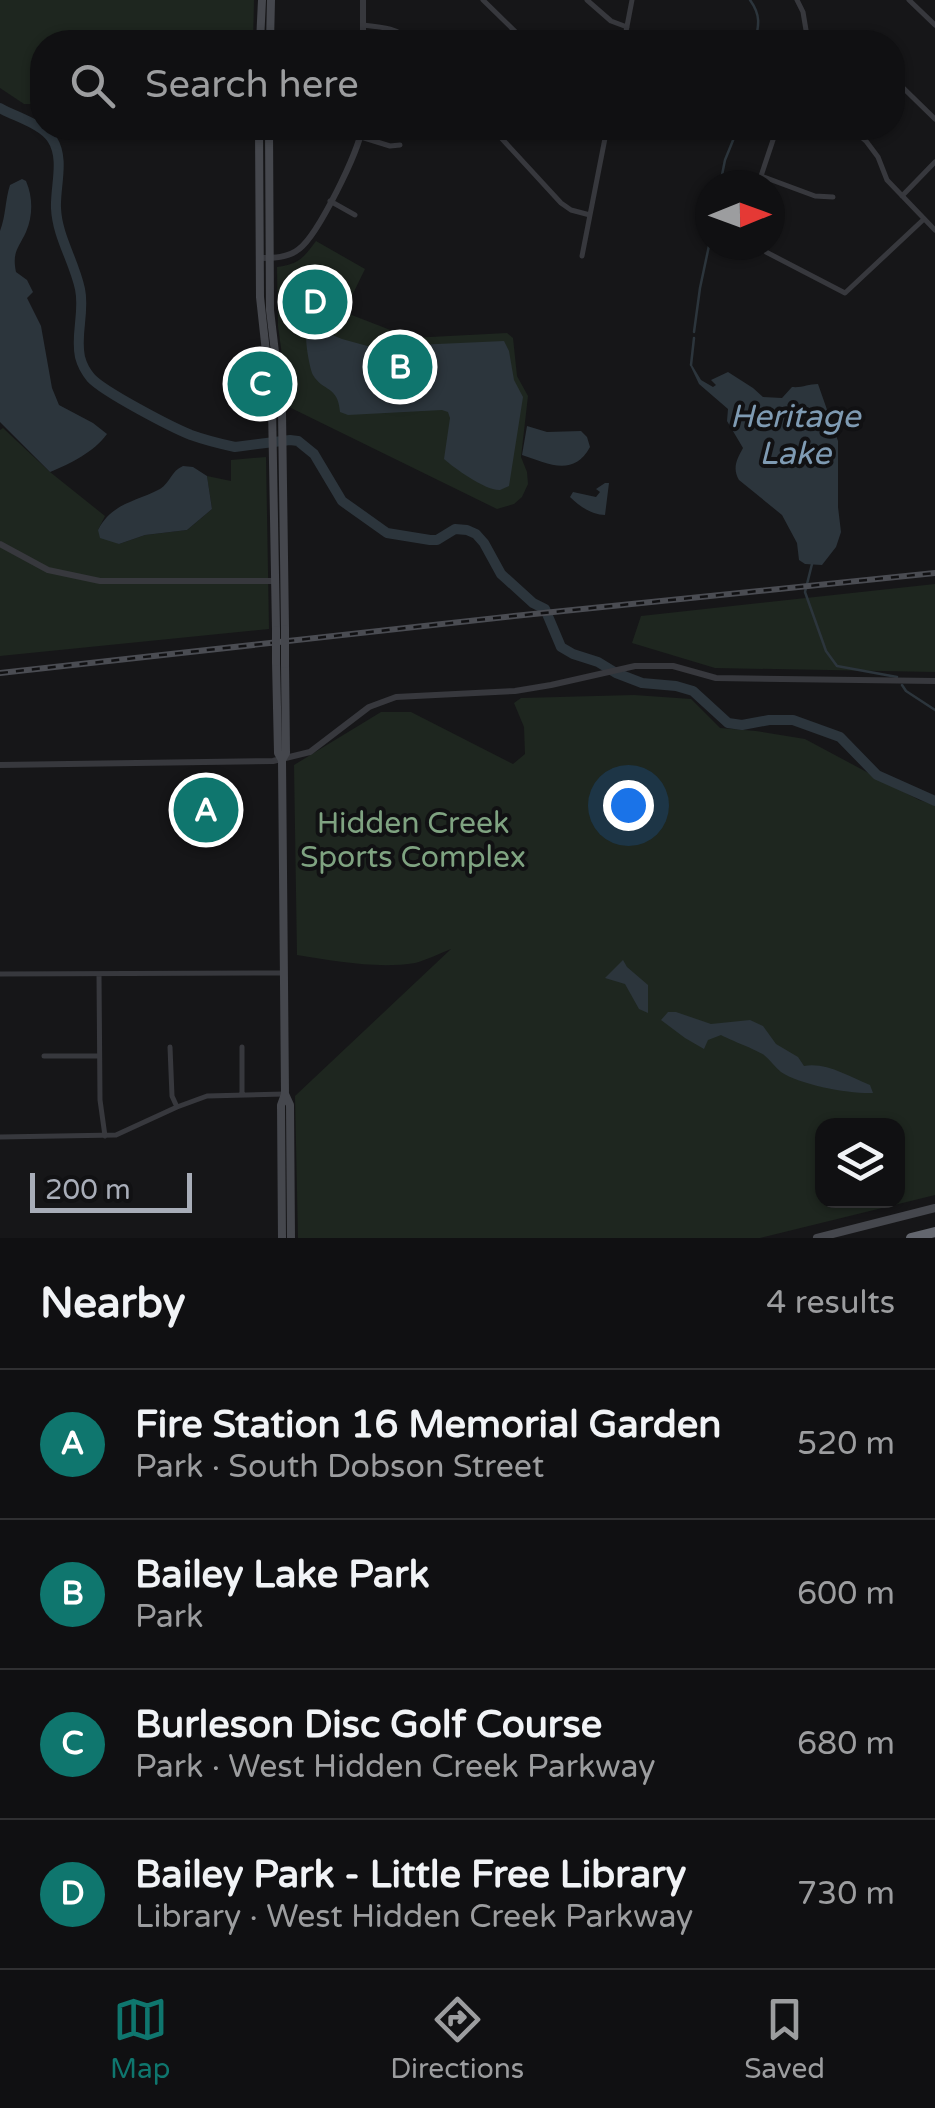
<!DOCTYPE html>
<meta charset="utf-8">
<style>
body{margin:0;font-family:"Varela Round",sans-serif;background:#19191b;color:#f1f3f6}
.controls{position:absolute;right:30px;bottom:30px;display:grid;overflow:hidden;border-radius:20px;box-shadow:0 2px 8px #0004}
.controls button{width:90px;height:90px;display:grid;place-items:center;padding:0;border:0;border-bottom:2px solid #303032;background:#101012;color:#f1f3f6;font:50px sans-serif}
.compass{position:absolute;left:695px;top:170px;width:90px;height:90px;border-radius:50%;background:#101012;box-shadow:0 2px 8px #0004;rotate:89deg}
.scale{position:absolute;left:30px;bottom:25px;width:162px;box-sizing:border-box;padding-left:10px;border:5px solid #a8adb8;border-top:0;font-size:28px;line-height:35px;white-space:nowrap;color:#a8adb8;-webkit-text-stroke:8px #111113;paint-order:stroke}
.you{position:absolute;left:628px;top:805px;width:35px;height:35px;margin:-25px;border:8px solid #fff;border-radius:50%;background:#1a73e8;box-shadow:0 0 0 15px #1a73e833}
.badge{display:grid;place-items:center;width:65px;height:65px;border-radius:50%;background:#0f766e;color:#fff;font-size:32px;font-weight:700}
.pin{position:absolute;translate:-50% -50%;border:5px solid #fff;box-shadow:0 2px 10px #0006}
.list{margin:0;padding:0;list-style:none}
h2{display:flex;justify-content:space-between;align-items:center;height:130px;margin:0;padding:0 40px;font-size:42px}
h2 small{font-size:32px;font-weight:400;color:#9c9d9f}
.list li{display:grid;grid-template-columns:65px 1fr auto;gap:30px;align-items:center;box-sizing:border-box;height:150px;padding:0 40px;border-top:2px solid #303032}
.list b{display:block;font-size:38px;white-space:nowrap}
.list p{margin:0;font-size:32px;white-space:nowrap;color:#9c9d9f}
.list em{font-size:32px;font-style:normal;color:#9c9d9f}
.icon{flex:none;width:55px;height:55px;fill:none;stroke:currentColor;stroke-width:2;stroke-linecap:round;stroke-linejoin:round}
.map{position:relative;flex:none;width:935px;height:1238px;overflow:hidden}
.search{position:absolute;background:#101012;box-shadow:0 2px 8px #0004;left:30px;right:30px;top:30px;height:110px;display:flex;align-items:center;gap:25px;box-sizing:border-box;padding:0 35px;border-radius:40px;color:#9c9d9f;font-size:38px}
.sheet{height:730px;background:#101012}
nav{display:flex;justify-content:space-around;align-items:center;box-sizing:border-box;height:140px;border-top:2px solid #303032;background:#101012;font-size:28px;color:#9c9d9f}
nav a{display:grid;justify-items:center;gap:5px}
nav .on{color:#0f766e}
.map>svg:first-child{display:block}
.green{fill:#1e261f;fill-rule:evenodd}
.water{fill:#2c353c}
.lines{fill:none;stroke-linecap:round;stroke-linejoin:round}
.stream{stroke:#2c353c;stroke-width:2.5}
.river{stroke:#2c353c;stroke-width:10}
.minor{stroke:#37383d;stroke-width:5}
.tertiary{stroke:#37383d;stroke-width:6}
.secondary{stroke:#45474d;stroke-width:8}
.motorway{stroke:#63666e;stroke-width:10}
.rail-casing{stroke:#4a4c52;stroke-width:6}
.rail{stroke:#111113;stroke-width:2.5;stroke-dasharray:8;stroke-linecap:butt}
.secondary-bridge{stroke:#45474d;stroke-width:8}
.labels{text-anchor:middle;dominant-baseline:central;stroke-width:8;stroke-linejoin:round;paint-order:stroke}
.park-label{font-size:30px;fill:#7fa381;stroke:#111113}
.water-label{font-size:32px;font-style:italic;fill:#7f9bb3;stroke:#111113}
</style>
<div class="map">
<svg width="935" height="1238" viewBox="0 0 935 1238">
<rect width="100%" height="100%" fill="#161618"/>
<path class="green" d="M0,0H254L253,42H42V104H24L0,88Z
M316,241L365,269L344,312L411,338L507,333L513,338L517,376L528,396L521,457L527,472L528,484L522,497L514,504L497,509L289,407L278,326L277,267C298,264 303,259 316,241Z
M3,428L50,472L105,516L98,530L119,544L145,535L187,530L212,509L207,476L231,481V460L266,457L269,629L0,656V430Z
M935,584V672L715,668L632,643L641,616Z
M634,695L691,699L720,728L756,731L805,739L919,800L935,805V1195L760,1238H298L295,1096L451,949C440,953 427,960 415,963C377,969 335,961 297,955L294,765L381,712H411L513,764L525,754L524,727L514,703L521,698ZM822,1126H898V1200H822Z"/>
<path class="water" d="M22,179L26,181C33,197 33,216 26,232C18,249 12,252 16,272L27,280L33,292L27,298L41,326L52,388L59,405L93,423L107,434C94,452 70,464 50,472L0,422V231C6,216 5,200 10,185Z
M313,327L342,339L371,347L504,341L509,351L514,380L523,397L509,486C506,487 503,489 500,490C486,491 454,468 444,459L450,418L448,412L442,410L348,415L340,412C338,385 323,392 313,375C310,370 304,338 307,333C308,331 311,329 313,327Z
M690,365H692L701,380L713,387L716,385L711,380L728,372L753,388L763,397L782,398L792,387C802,388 808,384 818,384L838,441V507L841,532L836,547L822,565L805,564L799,560L797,543L782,515L739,480C732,468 737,459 743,448L727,421L728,409L699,384Z
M527,426L547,432L581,431L587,437L590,447C573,478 547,463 522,455Z
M183,466L193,467L207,476L212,509L187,530L145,535L119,544L100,538L98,530C112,503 135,502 160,489C170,483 171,471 183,466Z
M605,483H609L605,515C592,515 579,506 570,497L573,492L596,497L600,492L596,489Z
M623,960L627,967L648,985V1013L639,1009L625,984L605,978Z
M668,1012H676L711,1024L750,1020L763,1026L776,1044L798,1057L804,1066C827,1062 849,1077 870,1085L873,1093C850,1094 800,1085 781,1072C775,1067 770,1060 764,1055C755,1049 732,1041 721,1035L708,1040L704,1049L685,1038L661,1020Z"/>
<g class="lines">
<path class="stream" d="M750,0C761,15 759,25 755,42
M720,185L725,160L738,128
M694,332L700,288L710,241
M691,365L694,338
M812,564L805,592L826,651L837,666L897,677
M902,685L906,691L935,710"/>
<path class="river" d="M0,108C16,117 42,124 52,139C65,159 55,186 56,208C57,236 74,261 80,289C85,312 75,335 80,357C82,365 86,372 91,378C104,392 171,427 191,435C205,440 221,444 235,447L290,440L298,441L314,454L342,501L387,533L430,540H437L455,529L467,530L476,534L484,543L501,574L533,603L545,609L561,647L573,654L598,662L616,673L642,683L676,686L693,691L728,723L742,725L769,720H793L840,737L877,775L935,801"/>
<path class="minor" d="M483,0L526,42
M587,0L611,21L627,27
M797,0L803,12L808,42
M909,0L935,25
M363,25C383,27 397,28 413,42
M808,41L833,40L845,42
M624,42L632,0
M892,77L935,119
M492,128L561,203L571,210L590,215
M777,128L761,176L815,196L833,197
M851,128L866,141L878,157L887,180L935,230
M361,137L390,146L400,145
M902,196L935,162
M330,201L355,215
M766,252L845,293L924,219
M582,256L607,128
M0,974L284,973
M99,974L100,1100L105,1136
M170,1047L172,1096L177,1107
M242,1047V1095
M44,1056H99
M0,1137L116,1135L177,1107L207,1096L285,1094"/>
<path class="tertiary" d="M363,0V42
M260,258C273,258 288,258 299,249C318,235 359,151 362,128
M0,544L48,570L100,581H276
M0,765L273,761L310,752L369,707L396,697L515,691L551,685L635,666H673L716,678L935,681"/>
<path class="secondary" d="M260,42L262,0
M270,42L271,0
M259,128L260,297L272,407L276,630
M269,128L270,310L282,412L285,629
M276,662L278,753L282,760L285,1094L281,1105L282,1238
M282,760L286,753L285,664
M285,1094L290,1105L291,1238
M817,1238L935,1208"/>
<path class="motorway" d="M911,1238L935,1232"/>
<g class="rail-casing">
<path id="rail" d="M0,673L514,616L935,573"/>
</g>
<use href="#rail" class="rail"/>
<path class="secondary-bridge" d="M285,629V664
M276,630V662"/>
</g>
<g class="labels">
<g class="park-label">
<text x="413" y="823">Hidden Creek<tspan x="413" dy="34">Sports Complex</tspan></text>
</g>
<g class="water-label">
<text x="795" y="417">Heritage<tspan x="795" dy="37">Lake</tspan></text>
</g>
</g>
</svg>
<div class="controls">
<button><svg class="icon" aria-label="layers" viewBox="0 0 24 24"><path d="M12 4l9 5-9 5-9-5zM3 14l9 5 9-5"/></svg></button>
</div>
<svg class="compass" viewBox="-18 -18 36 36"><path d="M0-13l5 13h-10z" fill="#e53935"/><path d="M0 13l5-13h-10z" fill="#9c9d9f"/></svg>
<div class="scale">200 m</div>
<div class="you"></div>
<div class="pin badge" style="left:206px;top:810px">A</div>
<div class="pin badge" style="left:400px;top:367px">B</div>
<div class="pin badge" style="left:260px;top:384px">C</div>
<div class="pin badge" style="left:315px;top:302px">D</div>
<div class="search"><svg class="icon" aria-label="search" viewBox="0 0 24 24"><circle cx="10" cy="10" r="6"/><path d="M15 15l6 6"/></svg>Search here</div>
</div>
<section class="sheet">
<h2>Nearby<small>4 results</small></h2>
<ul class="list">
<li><span class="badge">A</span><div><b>Fire Station 16 Memorial Garden</b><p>Park · South Dobson Street</p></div><em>520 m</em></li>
<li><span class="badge">B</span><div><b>Bailey Lake Park</b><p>Park</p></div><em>600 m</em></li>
<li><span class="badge">C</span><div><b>Burleson Disc Golf Course</b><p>Park · West Hidden Creek Parkway</p></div><em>680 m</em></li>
<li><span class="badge">D</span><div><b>Bailey Park - Little Free Library</b><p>Library · West Hidden Creek Parkway</p></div><em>730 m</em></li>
</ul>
</section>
<nav>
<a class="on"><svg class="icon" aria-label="map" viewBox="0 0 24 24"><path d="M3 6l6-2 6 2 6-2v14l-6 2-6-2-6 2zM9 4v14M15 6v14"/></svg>Map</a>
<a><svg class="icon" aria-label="directions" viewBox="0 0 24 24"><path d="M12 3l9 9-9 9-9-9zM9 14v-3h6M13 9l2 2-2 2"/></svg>Directions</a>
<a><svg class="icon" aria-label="saved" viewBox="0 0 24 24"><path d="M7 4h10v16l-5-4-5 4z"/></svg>Saved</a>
</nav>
